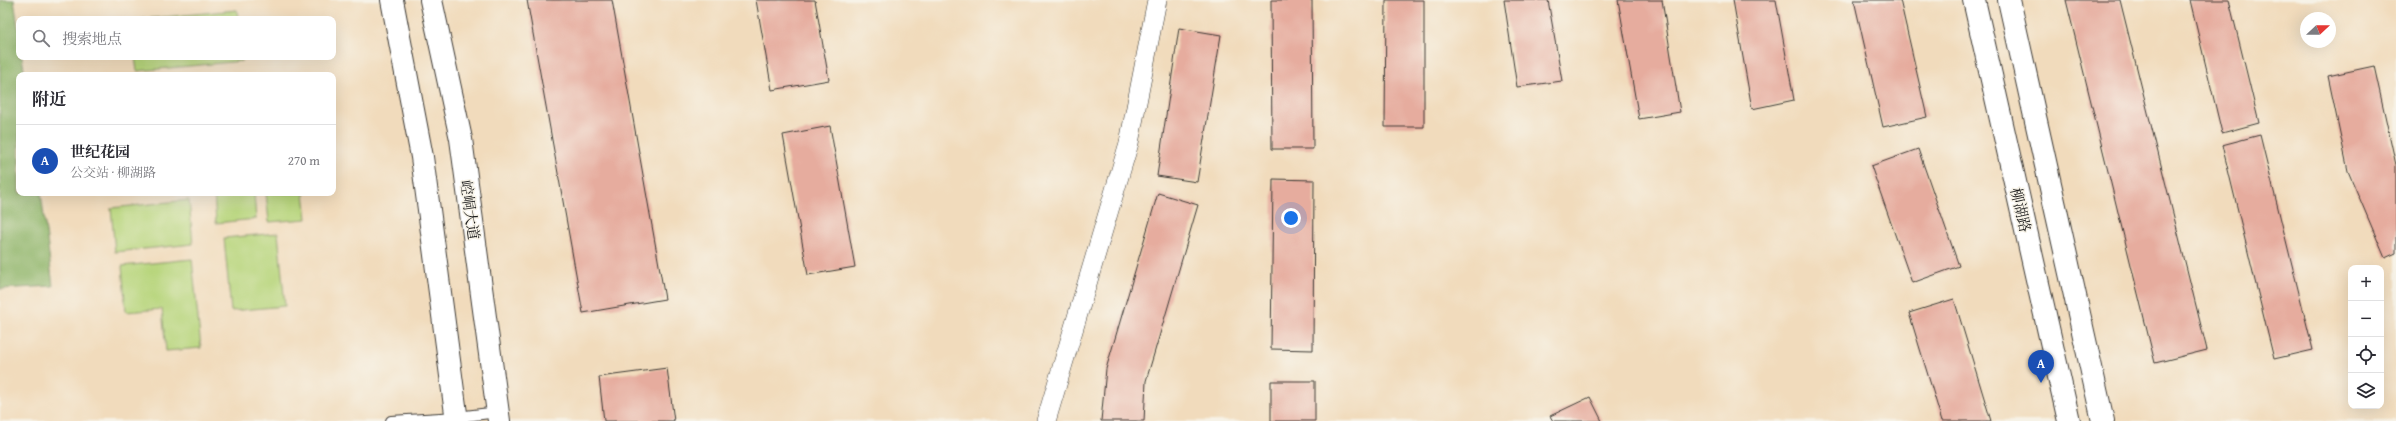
<!DOCTYPE html>
<html lang="zh">
<meta charset="utf-8">
<style>
body{margin:0;font-family:"Gentium Book Plus","Noto Serif SC",serif;background:#f2f2f3;color:#2b2b33}
.controls{position:absolute;right:12px;bottom:12px;display:grid;overflow:hidden;border-radius:8px;box-shadow:0 4px 16px #0002}
.controls button{width:36px;height:36px;display:grid;place-items:center;padding:0;border:0;border-bottom:1px solid #e1e1e2;background:#fff;color:#2b2b33;font:20px sans-serif}
.compass{position:absolute;left:2300px;top:12px;width:36px;height:36px;border-radius:50%;background:#fff;box-shadow:0 4px 16px #0002;rotate:68deg}
.you{position:absolute;left:1291px;top:218px;width:14px;height:14px;margin:-10px;border:3px solid #fff;border-radius:50%;background:#1a73e8;box-shadow:0 0 0 6px #1a73e833}
.badge{display:grid;place-items:center;width:26px;height:26px;border-radius:50%;background:#1a73e8;color:#fff;font-size:13px;font-weight:700}
.pin{position:absolute;translate:-50% -33px;filter:drop-shadow(0 1px 2px #0008)}
.pin::after{content:'';position:absolute;top:21px;width:14px;height:12px;background:inherit;clip-path:polygon(0 0,100% 0,50% 100%)}
.list{margin:0;padding:0;list-style:none}
h2{display:flex;justify-content:space-between;align-items:center;height:52px;margin:0;padding:0 16px;font-size:17px}
h2 small{font-size:13px;font-weight:400;color:#7c7c81}
.list li{display:grid;grid-template-columns:26px 1fr auto;gap:12px;align-items:center;box-sizing:border-box;height:72px;padding:0 16px;border-top:1px solid #e1e1e2}
.list b{display:block;font-size:15px;white-space:nowrap}
.list p{margin:0;font-size:13px;white-space:nowrap;color:#7c7c81}
.list em{font-size:13px;font-style:normal;color:#7c7c81}
.icon{flex:none;width:22px;height:22px;fill:none;stroke:currentColor;stroke-width:2;stroke-linecap:round;stroke-linejoin:round}
.map{position:relative;flex:none;width:2396px;height:421px;overflow:hidden}
.search{position:absolute;background:#fff;box-shadow:0 4px 16px #0002;left:16px;top:16px;width:320px;height:44px;display:flex;align-items:center;gap:10px;box-sizing:border-box;padding:0 14px;border-radius:8px;color:#7c7c81;font-size:15px}
.panel{position:absolute;background:#fff;box-shadow:0 4px 16px #0002;left:16px;top:72px;width:320px;height:124px;border-radius:8px}
.map>svg:first-child{display:block}
.green{fill:#b7d57c;stroke:#6a784c}
.forest{fill:#91b66c;stroke:#566944}
.building{fill:#e6ac9e}
.lines{fill:none;stroke-linecap:round;stroke-linejoin:round}
.service-casing{stroke:#3c3934;stroke-width:12}
.minor-casing{stroke:#3c3934;stroke-width:20}
.secondary-casing{stroke:#3c3934;stroke-width:24}
.primary-casing{stroke:#3c3934;stroke-width:24}
.service{stroke:#fff;stroke-width:10}
.minor{stroke:#fff;stroke-width:19}
.secondary{stroke:#fff;stroke-width:22}
.primary{stroke:#fff;stroke-width:22}
.labels{text-anchor:middle;dominant-baseline:central;stroke-width:3;stroke-linejoin:round;paint-order:stroke}
.street-label{font-size:15px;fill:#1c1c1c;stroke:#f7f3e8}
</style>
<div class="map">
<svg width="2396" height="421" viewBox="0 0 2396 421">
<rect width="100%" height="100%" fill="#f7f3e8"/>
<filter id="ink" filterUnits="userSpaceOnUse"><feTurbulence type="fractalNoise" baseFrequency=".025" numOctaves="2"/><feDisplacementMap in="SourceGraphic" scale="8" xChannelSelector="R" yChannelSelector="G"/><feConvolveMatrix kernelMatrix="1 2 1 2 8 2 1 2 1" color-interpolation-filters="sRGB"/></filter>
<filter id="wash" filterUnits="userSpaceOnUse"><feTurbulence type="fractalNoise" baseFrequency=".012" numOctaves="4" result="noise"/><feDisplacementMap in="SourceGraphic" scale="16" xChannelSelector="R" yChannelSelector="G"/><feGaussianBlur stdDeviation="0.9" result="paint"/><feColorMatrix in="noise" values="0 0 0 0 0 0 0 0 0 0 0 0 0 0 0 0 0 1.4 0 .05"/><feComposite in="paint" operator="in"/></filter>
<g filter="url(#wash)">
<rect width="100%" height="100%" fill="#f1dbbc"/>
<path class="green" d="M237,10L238,19H142Z
M135,57H241L242,61L137,71Z
M214,193H254L256,219L216,223Z
M266,193H304L307,219L269,222Z
M189,200L193,244L115,252L111,208Z
M278,233L285,306L231,311L224,238Z
M192,259L201,348L166,351L162,309L126,312L122,266Z"/>
<path class="forest" d="M0,0H14L19,34V57H22L25,75H19V193H41L53,286L0,289Z"/>
<g id="blocks">
<path class="building" d="M527,0H612L665,299L583,313Z
M756,0H815L829,80L772,90Z
M1271,0H1312L1313,149H1272Z
M1386,0H1424V127H1385Z
M1504,0H1548L1562,81L1517,87Z
M1618,0H1662L1680,112L1639,119Z
M1733,0H1776L1794,100L1752,109Z
M1854,0H1900L1927,117L1883,127Z
M2066,0H2120L2207,350L2155,363Z
M2190,0H2229L2259,123L2222,133Z
M1179,28L1221,35L1197,182L1157,176Z
M2374,66L2396,165V253L2385,258L2348,171L2328,76Z
M830,126L855,267L808,275L783,135Z
M2260,135L2313,350L2274,359L2222,145Z
M1918,149L1959,266L1912,283L1871,166Z
M1273,179L1314,180L1313,350L1271,349Z
M1158,193L1198,205L1146,381L1144,421H1101L1106,369Z
M1954,299L1991,421H1942L1909,313Z
M667,368L674,421H604L599,377Z
M1271,381H1315V421H1271Z
M1590,397L1602,421H1553L1550,416Z"/>
</g>
</g>
<g filter="url(#ink)">
<use href="#blocks" fill-opacity="0" stroke="#3c3934" stroke-width="1"/>
<g class="lines">
<g class="service-casing">
<path id="service" d="M391,421L457,417L498,412"/>
</g>
<g class="minor-casing">
<path id="minor" d="M1046,421L1129,143L1157,0"/>
</g>
<g class="secondary-casing">
<path id="secondary" d="M1974,0L2069,421
M2009,0L2103,421"/>
</g>
<g class="primary-casing">
<path id="primary" d="M392,0L422,157L457,421
M431,0L461,139L499,421"/>
</g>
<use href="#service" class="service"/>
<use href="#minor" class="minor"/>
<use href="#secondary" class="secondary"/>
<use href="#primary" class="primary"/>
</g>
</g>
<g class="labels">
<g class="street-label">
<text transform="translate(470 210) rotate(82)">崆峒大道</text>
<text transform="translate(2021 210) rotate(77)">柳湖路</text>
</g>
</g>
</svg>
<div class="controls">
<button>+</button>
<button>−</button>
<button><svg class="icon" aria-label="locate" viewBox="0 0 24 24"><circle cx="12" cy="12" r="6"/><path d="M12 2v4M12 18v4M2 12h4M18 12h4"/></svg></button>
<button><svg class="icon" aria-label="layers" viewBox="0 0 24 24"><path d="M12 4l9 5-9 5-9-5zM3 14l9 5 9-5"/></svg></button>
</div>
<svg class="compass" viewBox="-18 -18 36 36"><path d="M0-13l5 13h-10z" fill="#e53935"/><path d="M0 13l5-13h-10z" fill="#7c7c81"/></svg>
<div class="you"></div>
<div class="pin badge" style="left:2041px;top:383px;background:#1a4fb4">A</div>
<div class="search"><svg class="icon" aria-label="search" viewBox="0 0 24 24"><circle cx="10" cy="10" r="6"/><path d="M15 15l6 6"/></svg>搜索地点</div>
<section class="panel">
<h2>附近<small></small></h2>
<ul class="list">
<li><span class="badge" style="background:#1a4fb4">A</span><div><b>世纪花园</b><p>公交站 · 柳湖路</p></div><em>270 m</em></li>
</ul>
</section>
</div>
